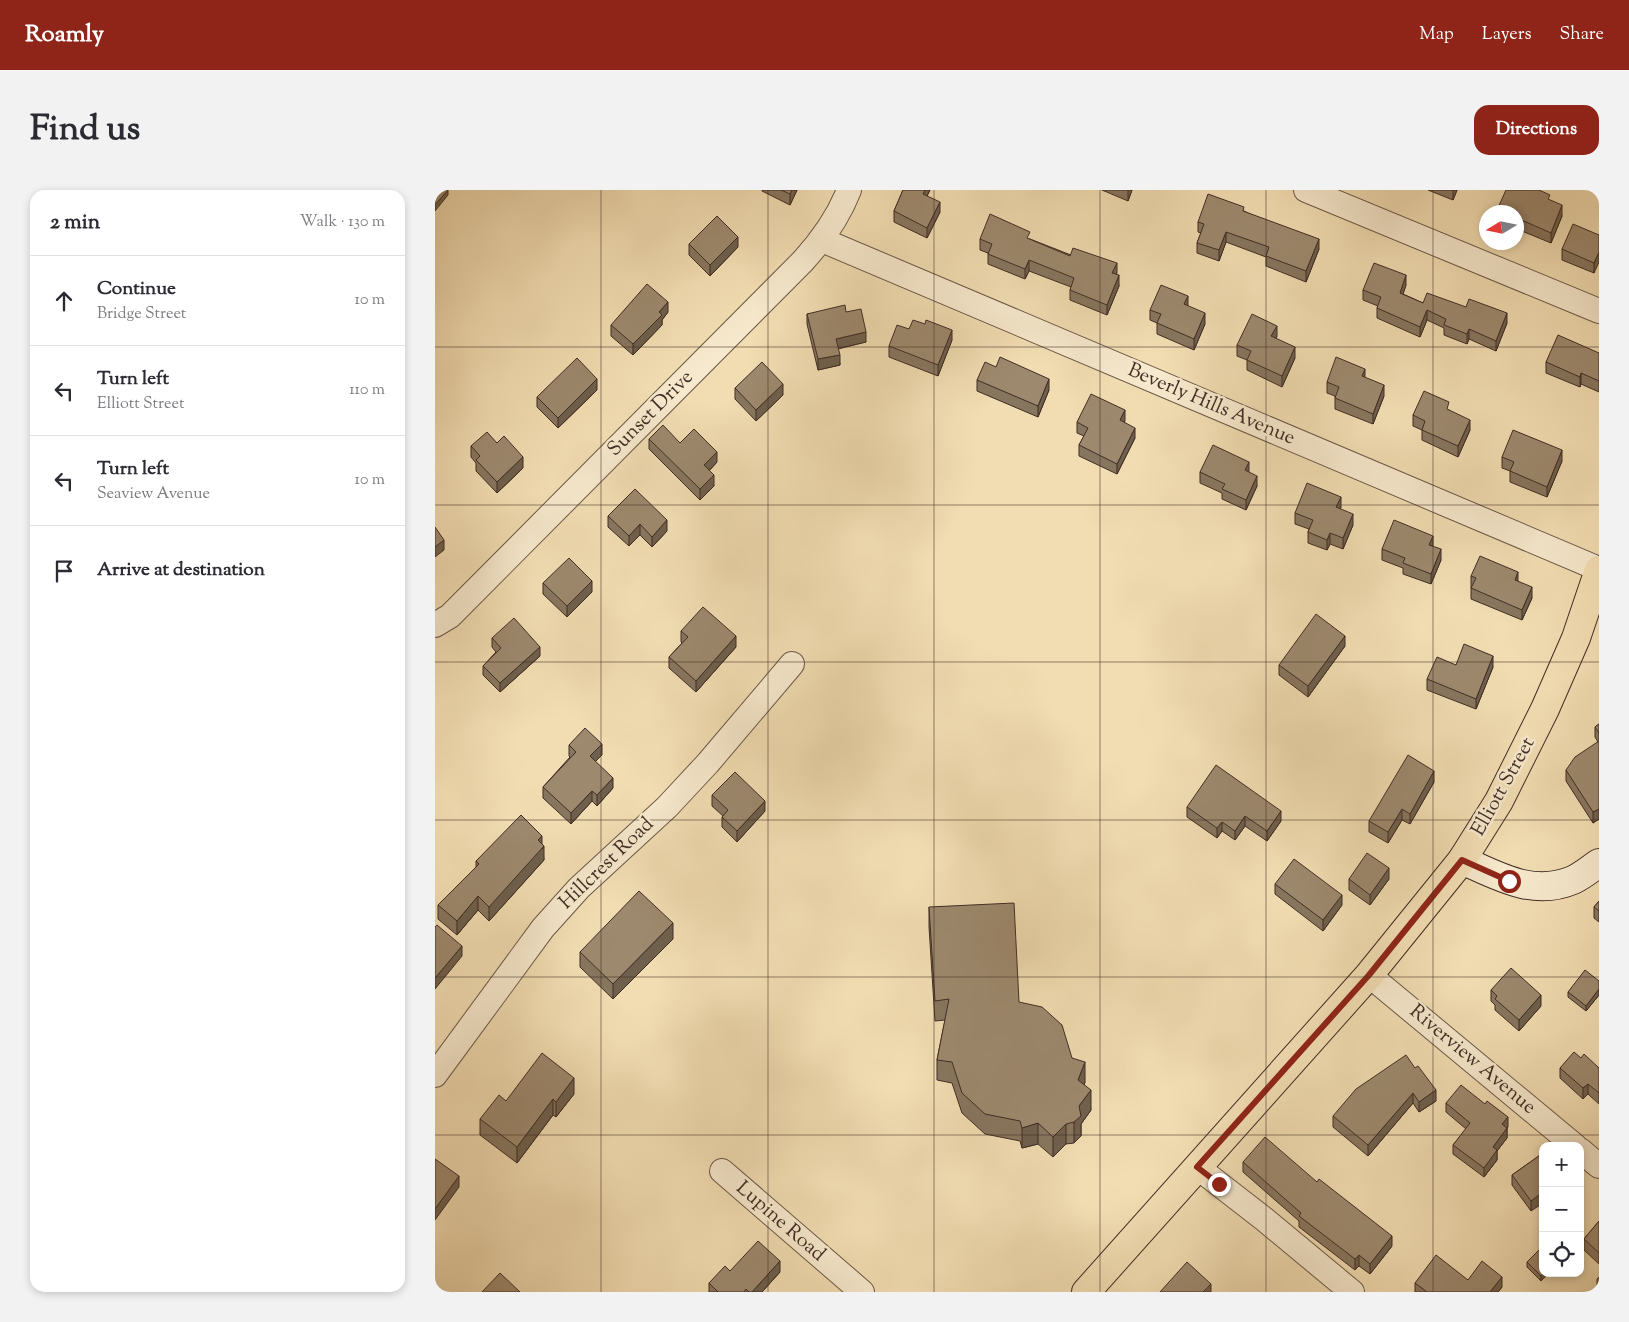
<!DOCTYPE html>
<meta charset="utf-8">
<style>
body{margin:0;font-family:"Sorts Mill Goudy",serif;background:#f2f2f3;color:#2b2b33}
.controls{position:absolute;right:15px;bottom:15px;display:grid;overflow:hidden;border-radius:10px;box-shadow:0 2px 8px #0003}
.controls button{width:45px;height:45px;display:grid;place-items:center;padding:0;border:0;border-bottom:1px solid #e1e1e2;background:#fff;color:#2b2b33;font:25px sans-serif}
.compass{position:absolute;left:1044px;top:15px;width:45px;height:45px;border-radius:50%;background:#fff;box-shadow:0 2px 8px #0003;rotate:260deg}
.stop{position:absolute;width:15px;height:15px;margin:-11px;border:4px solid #8f2418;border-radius:50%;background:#fff}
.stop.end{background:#8f2418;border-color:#fff;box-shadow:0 1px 5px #0008}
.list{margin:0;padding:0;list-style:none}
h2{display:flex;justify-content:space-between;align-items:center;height:65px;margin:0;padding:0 20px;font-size:21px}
h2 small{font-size:16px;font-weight:400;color:#7c7c81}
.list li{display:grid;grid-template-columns:32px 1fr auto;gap:15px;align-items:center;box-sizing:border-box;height:90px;padding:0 20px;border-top:1px solid #e1e1e2}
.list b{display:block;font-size:19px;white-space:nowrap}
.list p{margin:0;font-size:16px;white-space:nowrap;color:#7c7c81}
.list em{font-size:16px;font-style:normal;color:#7c7c81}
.icon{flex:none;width:28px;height:28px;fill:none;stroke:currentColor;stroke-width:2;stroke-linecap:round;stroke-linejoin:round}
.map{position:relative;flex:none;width:1164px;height:1102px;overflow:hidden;border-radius:15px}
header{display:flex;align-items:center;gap:30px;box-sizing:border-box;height:70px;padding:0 25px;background:#8f2418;color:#fff}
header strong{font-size:24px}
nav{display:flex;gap:28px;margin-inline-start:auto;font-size:18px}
.intro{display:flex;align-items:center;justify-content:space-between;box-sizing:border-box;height:120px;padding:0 30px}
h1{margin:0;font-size:35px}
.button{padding:12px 22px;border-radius:15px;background:#8f2418;color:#fff;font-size:18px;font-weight:700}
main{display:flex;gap:30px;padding:0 30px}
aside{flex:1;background:#fff;border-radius:15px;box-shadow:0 2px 8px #0003}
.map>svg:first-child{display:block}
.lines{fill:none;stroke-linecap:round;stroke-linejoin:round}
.street-casing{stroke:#6c5948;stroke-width:26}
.secondary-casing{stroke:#402d25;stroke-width:30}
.primary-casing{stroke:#402d25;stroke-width:30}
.street{stroke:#f7e9cd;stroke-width:24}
.secondary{stroke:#f7e9cd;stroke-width:28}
.primary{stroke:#f2ddb2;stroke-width:28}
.wall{fill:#87765f;stroke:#402d25}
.shaded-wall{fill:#6e604d;stroke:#402d25}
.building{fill:#9d896e;stroke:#402d25}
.route{stroke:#8f2418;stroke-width:6}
.grid{fill:none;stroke:#402d25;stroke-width:1;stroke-opacity:0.55}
.labels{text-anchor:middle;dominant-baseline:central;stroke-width:5;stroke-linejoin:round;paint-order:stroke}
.street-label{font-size:20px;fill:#402d25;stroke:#f7e9cd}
</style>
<header>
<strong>Roamly</strong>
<nav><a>Map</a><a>Layers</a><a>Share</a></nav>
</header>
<div class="intro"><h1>Find us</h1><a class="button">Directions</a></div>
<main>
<aside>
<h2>2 min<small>Walk · 130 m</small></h2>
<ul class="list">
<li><svg class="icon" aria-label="ahead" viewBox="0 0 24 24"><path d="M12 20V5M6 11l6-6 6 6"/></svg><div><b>Continue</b><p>Bridge Street</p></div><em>10 m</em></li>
<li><svg class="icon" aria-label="left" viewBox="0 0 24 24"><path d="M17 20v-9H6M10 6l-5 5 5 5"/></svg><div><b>Turn left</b><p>Elliott Street</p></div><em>110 m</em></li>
<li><svg class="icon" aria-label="left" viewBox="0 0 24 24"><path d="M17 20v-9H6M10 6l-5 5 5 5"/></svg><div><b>Turn left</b><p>Seaview Avenue</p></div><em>10 m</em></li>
<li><svg class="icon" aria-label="arrive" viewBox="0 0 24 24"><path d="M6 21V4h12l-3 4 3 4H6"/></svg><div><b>Arrive at destination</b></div></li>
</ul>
</aside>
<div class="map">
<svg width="1164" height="1102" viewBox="0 0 1164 1102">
<rect width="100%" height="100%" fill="#f2ddb2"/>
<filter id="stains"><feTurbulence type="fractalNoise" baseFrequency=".004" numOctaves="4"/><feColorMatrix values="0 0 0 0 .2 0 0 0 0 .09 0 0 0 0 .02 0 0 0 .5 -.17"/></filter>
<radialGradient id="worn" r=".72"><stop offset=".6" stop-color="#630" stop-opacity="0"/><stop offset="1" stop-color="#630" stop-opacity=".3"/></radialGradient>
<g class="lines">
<g class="street-casing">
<path id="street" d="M871,0L1164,121
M387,50L1164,379
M0,435L15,426L368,71C388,49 403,28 414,0
M934,785L1140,956
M0,885L108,738L144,698L232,617L273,573L357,474
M1145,960L1164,976
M762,977L829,1029L917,1102
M287,981L427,1102"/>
</g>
<g class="secondary-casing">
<path id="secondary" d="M1027,670C1063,686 1098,707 1138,690C1147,686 1155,679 1164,673"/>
</g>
<g class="primary-casing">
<path id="primary" d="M651,1102L934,785L1027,670L1064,611L1110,519L1141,448L1164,380"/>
</g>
<use href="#street" class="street"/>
<use href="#secondary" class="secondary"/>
<use href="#primary" class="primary"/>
</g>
<path class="wall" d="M327,0H362L355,15L327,1Z
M468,0H495L492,6L505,22L492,48L459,32V21Z
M667,0H697L693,11Z
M993,0H1022L1018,10Z
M1115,10L1127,26L1116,53L1082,39V22H1062V20Z
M809,21L884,59L871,92L831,76V67L791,52L784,71L762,63V53L766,43L763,42V32Z
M1164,45L1159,83L1127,70V59Z
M545,49H595L682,83L681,84L684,96L672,125L635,110V100L636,97L594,81L590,89L553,74V63L545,60Z
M254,54L303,57L275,86L254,65Z
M971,95L968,104L988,113L1072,133L1061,161L1034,149L1032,154L1009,145V138L992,130L985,147L942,128V118L943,116L928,110V100Z
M753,116L770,134L759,160L722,144V133L715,130V120Z
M233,122L227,130V135L198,165L176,146V135Z
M411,122L431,152L403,159L405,175L383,180L372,134V124Z
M474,139L517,150L503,186L454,167V156Z
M842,146L841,148L860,168L847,197L812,180V170L802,166V155Z
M1164,163V202L1146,194L1145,197L1111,183V172Z
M561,177L614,200L603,227L542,201V190Z
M892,192L949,206L938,234L900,219V206L892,203Z
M300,198L348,205L321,231L300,209Z
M162,200L123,238L102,217V207Z
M1014,220L1035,240L1023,267L987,250V240L978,236V225Z
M690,231L689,232L700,248L682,284L644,266V255L649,246L642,243V232Z
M214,249L245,253L282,272L274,281L279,296L265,310L214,259Z
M62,253L88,278L62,303L41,281V273L36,267V256Z
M1067,267L1127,271L1112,307L1075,292V281L1067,278Z
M765,282H814L822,296L811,320L787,309V303L765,293Z
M906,317L905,319L918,335L908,359L895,354L892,360L873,353V342L874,339L860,334V323Z
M173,326L232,341L217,357L205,345L194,356L173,337Z
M998,356L1006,370L996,394L968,384V378L947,370V359Z
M1036,386L1083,391L1097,408L1087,430L1036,409Z
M108,393L157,402L132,427L108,404Z
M246,441L301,457L261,502L234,478V467L247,453L246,452Z
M57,448L105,466L65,502L48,485V476L61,462L57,457Z
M910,456L873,507L844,485V475Z
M1021,475L1058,477L1041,519L992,500V489Z
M1164,534V629L1158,633L1131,591V580L1163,552L1160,547V537Z
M134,555L167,565L160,571L178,598L162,616L157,611L136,634L108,608V597L135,567L134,566Z
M999,592L975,634L967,630L953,653L934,642V631Z
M277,605L330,621L302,652L287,637V627L288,626L277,616Z
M752,617L846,631L832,651L810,636L800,650L787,641L782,648L752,627Z
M107,654L109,670L54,731L43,720L22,745L3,729V715L41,678V671Z
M914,689H954L935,715L914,700Z
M840,694L907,715L888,741L840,704Z
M1164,711V732L1159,728V717Z
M494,717L637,868L650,892L649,894L656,920L646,934V946L639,953L631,954L618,967L603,954L587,958L585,951L550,944L527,923L517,893L502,890V870L510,830L500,831L494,737Z
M238,749L178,809L145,777V762Z
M1164,791V805L1151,821L1133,807V802Z
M1056,800L1106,816L1084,841L1060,820V815L1056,811Z
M1146,868L1164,878V914L1153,904L1148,909L1125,888V878Z
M980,878L1001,911L984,922L978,913L933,966L898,937V926Z
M139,904L121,927L118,925L82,973L45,945V929L71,911Z
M1011,913L1073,937L1072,938V948L1062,961V970L1049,987L1018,964V955L1031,939L1011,922Z
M1108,963L1096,1021L1077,995V985Z
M808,972L882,992L957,1056L935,1084L924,1076L920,1080L864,1037V1031L808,982Z
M1164,1031V1074L1149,1060V1049Z
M1108,1056L1106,1091L1092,1077V1072Z
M295,1081L345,1082L327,1102H274V1093Z
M1164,1087V1101L1162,1100V1089Z
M1033,1090L1067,1097L1063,1102H980V1093Z"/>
<path class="shaded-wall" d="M13,0V5L0,21V15Z
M357,0H362L355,15V4Z
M490,0H495L488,14V4Z
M693,0H697L693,11Z
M1018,0H1022L1018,10Z
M505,12V22L492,48V38Z
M1127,15V26L1116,53V43Z
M791,42V52L784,71V60Z
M303,47V57L275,86V75Z
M884,49V59L871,92V81Z
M1164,62V72L1159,83V73Z
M594,70V81L590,89V79Z
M682,73V83L677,93V83Z
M684,85V96L672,125V115Z
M971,85V95L965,113V103Z
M753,106V117L749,114Z
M233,112V122L227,130V135L198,165V154Z
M992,120V130L985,147V137Z
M770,123V134L759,160V149Z
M1072,123V133L1061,161V151Z
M842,136V146L836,157V146Z
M1034,139V149L1032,154V144Z
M517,140V150L503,186V175Z
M431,142V152L401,159V149Z
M860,157V168L847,197V186Z
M405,165V175L383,180V169Z
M930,179V190L927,186Z
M1146,183V194L1145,197V187Z
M162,189V200L123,238V228Z
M614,189V200L603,227V216Z
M348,194V205L321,231V220Z
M949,195V206L938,234V224Z
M690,220V231L685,241V230Z
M1035,230V240L1023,267V256Z
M700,238V248L682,284V274Z
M1127,260V271L1112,307V297Z
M282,262V272L269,286V275Z
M88,267V278L62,303V292Z
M814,272V283L810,280Z
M279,285V296L265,310V299Z
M822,286V296L811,320V310Z
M906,307V317L901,328V317Z
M918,324V335L908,359V348Z
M232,330V341L217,357V347Z
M205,334V345L194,356V346Z
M895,343V354L892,360V350Z
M998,346V356L994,355Z
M9,350V360L0,367V357Z
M1006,359V370L996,394V384Z
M1083,382V393L1080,390Z
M157,391V402L132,427V416Z
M1097,397V408L1087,430V420Z
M301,446V457L261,502V491Z
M910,446V456L873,507V496Z
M105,457V466L65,502V493Z
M1058,466V477L1041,519V509Z
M167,554V565L155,577V566Z
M999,581V592L975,634V624Z
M178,588V598L162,616V605Z
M157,601V611L136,634V623Z
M330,611V621L302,652V641Z
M967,619V630L953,653V642Z
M1164,619V629L1158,633V622Z
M846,621V631L832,651V641Z
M810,626V636L800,650V641Z
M787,632V641L782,648V638Z
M107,646V659L109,656V670L54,731V717L103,650Z
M954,678V689L935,715V705Z
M907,705V715L888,741V730Z
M43,706V720L22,745V731Z
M238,733V749L178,809V794Z
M27,756V766L0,799V788Z
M1164,799V805L1151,821V816Z
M1106,805V816L1084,841V830Z
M650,872V892L643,910V890Z
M139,888V904L121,927V912Z
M1153,894V904L1148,909V898Z
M656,900V920L646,934V946L639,953V932L644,916Z
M1001,900V911L984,922V912Z
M978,903V913L933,966V955Z
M118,909V925L82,973V957Z
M1073,927V937L1067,944V934Z
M603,933V954L587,958V938Z
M631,934V954L618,967V947Z
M1072,938V948L1062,961V970L1049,987V978L1058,957Z
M24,986V997L0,1030V1019Z
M1108,1002V1013L1096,1021V1011Z
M957,1046V1056L935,1084V1074Z
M924,1065V1076L920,1080V1069Z
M345,1071V1082L327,1102H317Z
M1109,1083H1114L1106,1091V1086Z
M1067,1087V1097L1063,1102H1055Z
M776,1094V1102H768Z"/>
<path class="building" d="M0,0H13L0,15Z
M346,0H357L355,4Z
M468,0H490L488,4L505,12L492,38L459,21Z
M1071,0H1104L1115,5L1113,9L1127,15L1116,43L1082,28V22H1067L1062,20Z
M773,4L809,17L808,21L884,49L871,81L831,66L834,57L791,42L784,60L762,53L769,34L763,32Z
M555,24L595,42L592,48L635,66L638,58L682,73L677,83L684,85L672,115L635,100L639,88L594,70L590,79L553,64L557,54L545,49Z
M282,26L303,47L275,75L254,54Z
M1138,34L1164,45V62L1159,73L1127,59Z
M939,73L971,85L965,103L988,113L992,103L1031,117L1034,109L1072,123L1061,151L1034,139L1032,144L1009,135L1011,129L992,120L985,137L942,118L946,107L928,100Z
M212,94L233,112L224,122L227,125L198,154L176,135Z
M726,95L753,106L749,114L770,123L759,149L722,133L726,124L715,120Z
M410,115L411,122L426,119L431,142L401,149L405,165L383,169L372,124Z
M817,124L842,136L836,146L860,157L847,186L812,170L816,161L802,155Z
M478,130L490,134L491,130L517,140L503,175L454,156L462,135L474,139Z
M1123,145L1164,163V191L1146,183L1145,187L1111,172Z
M565,167L614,189L603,216L542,190L550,172L561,177Z
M901,167L930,179L927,186L949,195L938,224L900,208L904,197L892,192Z
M142,168L162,189L123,228L102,207Z
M327,172L348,194L321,220L300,198Z
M989,201L1014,212L1012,219L1035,230L1023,256L987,240L990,231L978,225Z
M656,204L690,220L685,230L700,238L682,274L644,255L653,238L642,232Z
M228,235L245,253L259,239L282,262L269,275L279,285L265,299L214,249Z
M1078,240L1127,260L1112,297L1075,281L1079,272L1067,267Z
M52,242L62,253L69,246L88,267L62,292L41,270L45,266L36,256Z
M778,255L814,272L810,280L822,286L811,310L787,299L790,294L765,282Z
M872,293L906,307L901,317L918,324L908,348L895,343L892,350L873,342L878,330L860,323Z
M200,299L232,330L217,347L205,334L194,346L173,326Z
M959,330L998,346L994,355L1006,359L996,384L968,373L970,368L947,359Z
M0,337L9,350L0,357Z
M1045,366L1083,382L1080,390L1097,397L1087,420L1036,398L1041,388L1036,386Z
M134,368L157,391L132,416L108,393Z
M268,417L301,446L261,491L234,467L253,447L246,441Z
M881,424L910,446L873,496L844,475Z
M79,428L105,457L65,493L48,476L66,458L57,448Z
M1029,454L1058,466L1041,509L992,489L1002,467L1021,475Z
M1164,534V543L1160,537Z
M150,538L167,554L155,566L178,588L162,605L157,601L136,623L108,597L141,562L134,555Z
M1164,551V619L1158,622L1131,580L1140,567Z
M973,565L999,581L975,624L967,619L953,642L934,631Z
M781,575L846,621L832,641L810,626L800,641L787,632L782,638L752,617Z
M300,582L330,611L302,641L287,627L293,620L277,605Z
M86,625L107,646L103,650L109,656L54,717L43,706L22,731L3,715L44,674L41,671Z
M932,663L954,678L935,705L914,689Z
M859,669L907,705L888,730L840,694Z
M204,701L238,733L178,794L145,762Z
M1164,711V721L1159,717Z
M579,713L584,812L607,817L627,835L637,868L650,872L643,890L656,900L644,916L646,926L639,932L631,934L618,947L603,933L587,938L585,931L550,924L527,903L517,872L502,870L514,809L500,811L494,717Z
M2,735L27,756L0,788V737Z
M1076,778L1106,805L1084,830L1060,809L1062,806L1056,800Z
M1150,780L1164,791V799L1151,816L1133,802Z
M1139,862L1146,868L1149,864L1164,878V903L1153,894L1148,898L1125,878Z
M107,863L139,888L121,912L118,909L82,957L45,929L64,905L71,911Z
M971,865L980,878L983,876L1001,900L984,912L978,903L933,955L898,926L921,899Z
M1026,895L1050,914L1052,911L1073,927L1067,934L1072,938L1058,957L1062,960L1049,978L1018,955L1035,933L1011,913Z
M830,947L882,992L884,989L957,1046L935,1074L924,1065L920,1069L864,1026L866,1023L808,972Z
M1108,963V1002L1096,1011L1077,985Z
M0,969L24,986L0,1019Z
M1164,1031V1063L1149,1049Z
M323,1051L345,1071L317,1102H314L311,1099L309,1102H283L274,1093L290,1076L295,1081Z
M1108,1056V1083H1109L1106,1086L1092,1072Z
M1001,1065L1033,1090L1047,1071L1067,1087L1055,1102H992L980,1093Z
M752,1072L776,1094L768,1102H725Z
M65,1083L85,1102H47Z"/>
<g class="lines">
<path class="route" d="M784,994L762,977L934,785L1027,670L1074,691"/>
</g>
<path class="grid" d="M166,0V1102M333,0V1102M499,0V1102M665,0V1102M831,0V1102M998,0V1102M0,157H1164M0,315H1164M0,472H1164M0,630H1164M0,787H1164M0,945H1164"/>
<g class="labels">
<g class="street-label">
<text transform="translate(776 215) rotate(23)">Beverly Hills Avenue</text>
<text transform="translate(216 224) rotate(-45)">Sunset Drive</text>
<text transform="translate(1069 597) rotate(-61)">Elliott Street</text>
<text transform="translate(172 674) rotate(-44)">Hillcrest Road</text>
<text transform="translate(1037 870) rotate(40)">Riverview Avenue</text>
<text transform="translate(345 1032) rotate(41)">Lupine Road</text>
</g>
</g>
<rect width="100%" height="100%" filter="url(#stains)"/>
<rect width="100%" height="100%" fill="url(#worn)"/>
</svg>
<div class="controls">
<button>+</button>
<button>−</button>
<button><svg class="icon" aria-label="locate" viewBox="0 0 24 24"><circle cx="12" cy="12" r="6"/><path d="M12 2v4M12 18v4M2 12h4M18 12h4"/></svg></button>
</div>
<svg class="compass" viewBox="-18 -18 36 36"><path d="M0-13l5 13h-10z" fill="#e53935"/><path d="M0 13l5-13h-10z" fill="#7c7c81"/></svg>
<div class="stop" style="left:1074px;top:691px"></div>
<div class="stop end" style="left:784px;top:994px"></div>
</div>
</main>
